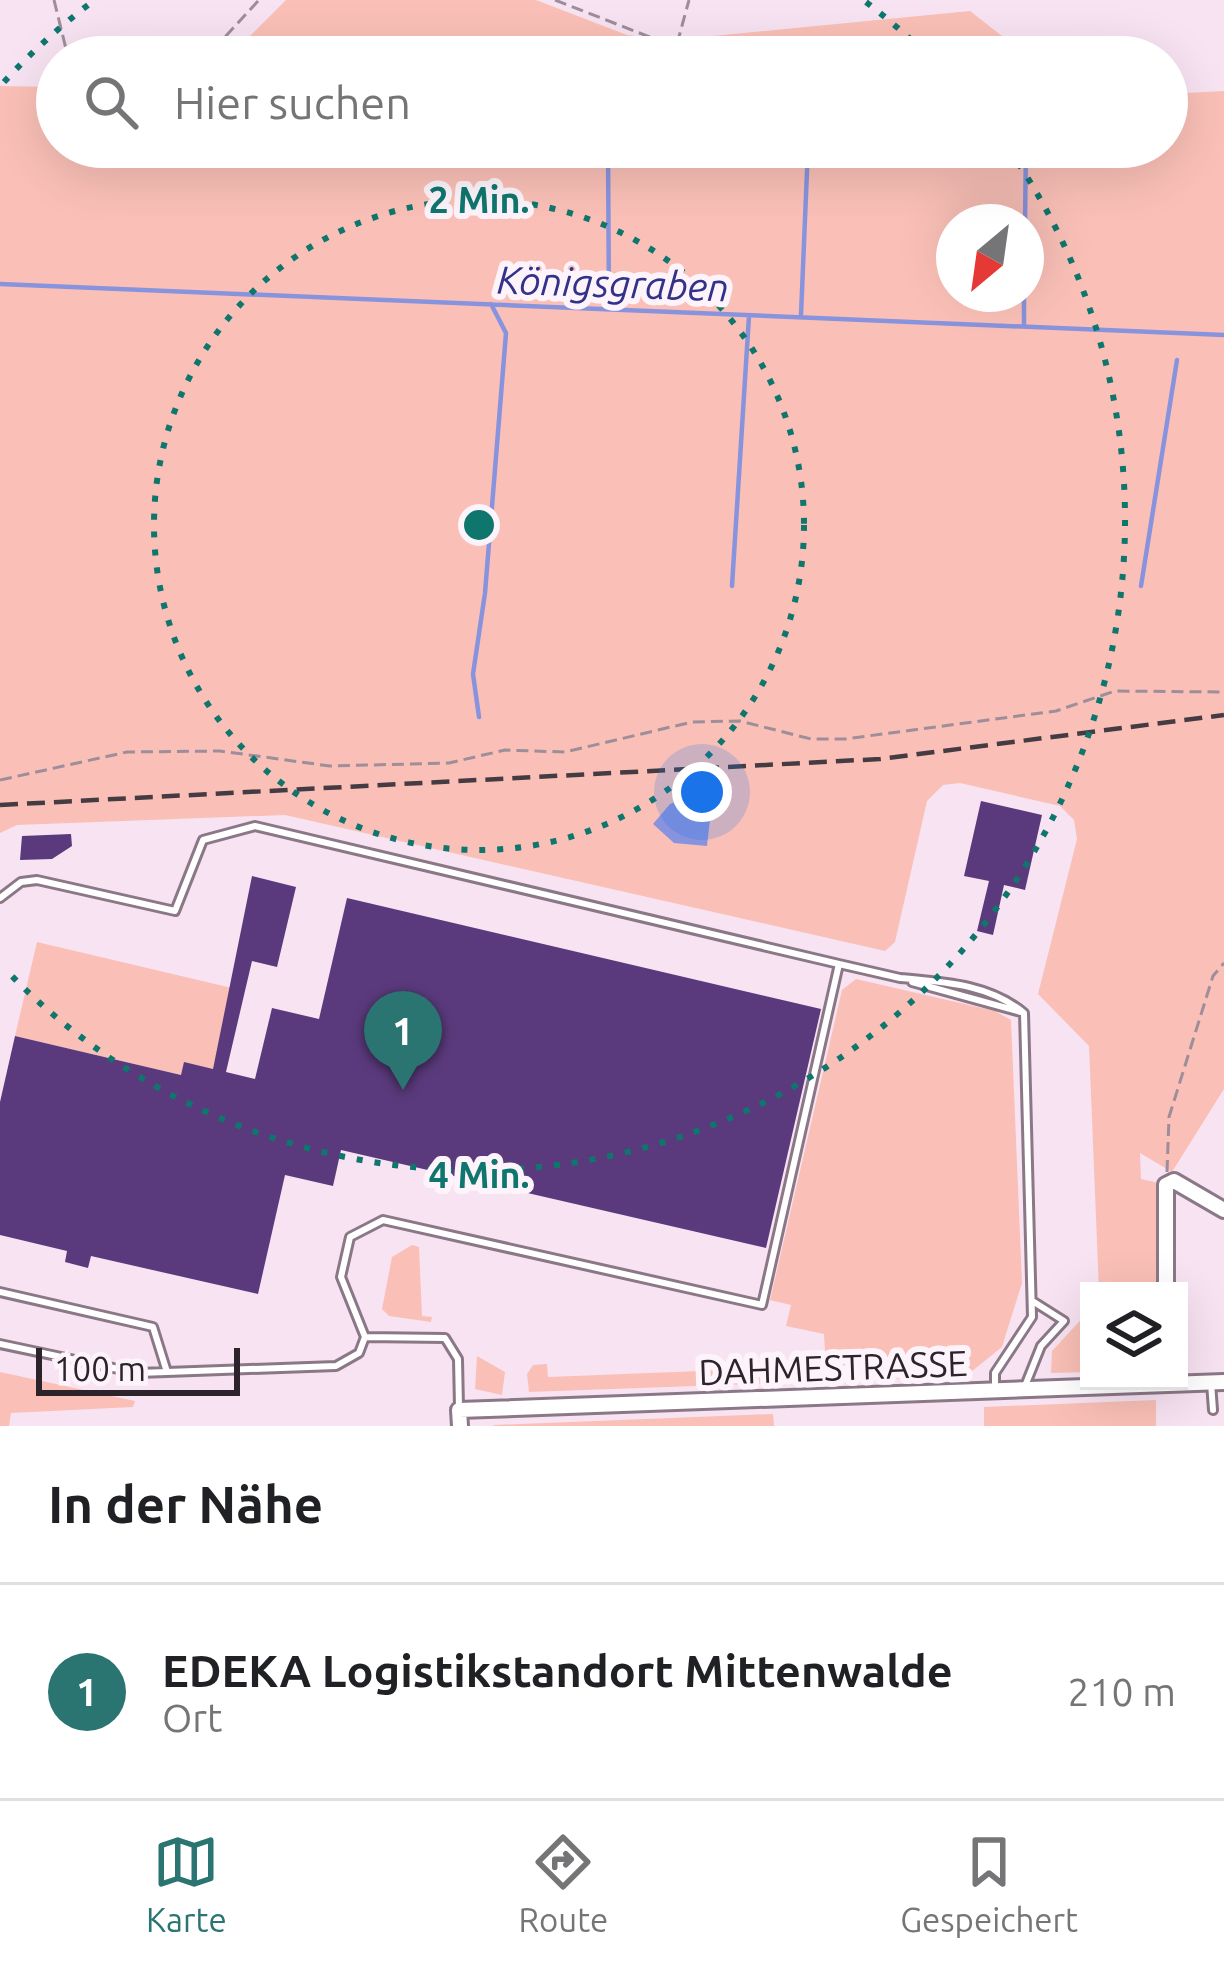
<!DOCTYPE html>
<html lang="de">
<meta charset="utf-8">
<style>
body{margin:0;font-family:Ubuntu,sans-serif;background:#f2f2f2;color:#202124}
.controls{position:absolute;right:36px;bottom:36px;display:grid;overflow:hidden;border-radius:0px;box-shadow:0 12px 48px #0002}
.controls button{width:108px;height:108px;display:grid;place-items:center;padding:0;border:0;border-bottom:3px solid #e0e0e0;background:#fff;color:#202124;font:60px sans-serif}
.compass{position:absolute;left:936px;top:204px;width:108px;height:108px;border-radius:50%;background:#fff;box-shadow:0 12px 48px #0002;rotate:209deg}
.scale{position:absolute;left:36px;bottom:30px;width:204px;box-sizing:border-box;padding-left:12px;border:6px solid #2c242a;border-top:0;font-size:33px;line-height:42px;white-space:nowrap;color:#2c242a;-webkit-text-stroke:9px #fdf4fb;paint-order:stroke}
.you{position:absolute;left:702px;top:792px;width:42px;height:42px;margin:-30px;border:9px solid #fff;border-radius:50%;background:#1a73e8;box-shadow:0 0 0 18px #1a73e833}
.badge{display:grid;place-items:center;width:78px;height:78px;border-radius:50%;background:#2a7472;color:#fff;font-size:39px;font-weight:700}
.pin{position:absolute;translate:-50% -99px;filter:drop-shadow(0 3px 6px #0008)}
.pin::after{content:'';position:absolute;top:63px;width:42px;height:36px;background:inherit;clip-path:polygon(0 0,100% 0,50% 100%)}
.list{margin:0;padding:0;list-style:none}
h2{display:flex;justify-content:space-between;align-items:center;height:156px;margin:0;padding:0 48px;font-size:51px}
h2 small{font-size:39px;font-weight:400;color:#757577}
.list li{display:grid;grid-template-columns:78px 1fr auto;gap:36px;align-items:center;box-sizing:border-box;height:216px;padding:0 48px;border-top:3px solid #e0e0e0}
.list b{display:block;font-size:45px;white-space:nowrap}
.list p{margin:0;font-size:39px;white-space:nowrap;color:#757577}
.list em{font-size:39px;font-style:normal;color:#757577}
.icon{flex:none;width:66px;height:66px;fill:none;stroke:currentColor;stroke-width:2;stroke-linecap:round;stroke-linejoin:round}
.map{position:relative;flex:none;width:1224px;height:1426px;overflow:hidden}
.search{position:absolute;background:#fff;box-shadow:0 12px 48px #0002;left:36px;right:36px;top:36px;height:132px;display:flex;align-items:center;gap:30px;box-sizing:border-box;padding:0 42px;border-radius:66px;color:#757577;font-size:45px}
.sheet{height:372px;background:#fff}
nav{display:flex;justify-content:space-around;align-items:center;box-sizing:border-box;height:168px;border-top:3px solid #e0e0e0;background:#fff;font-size:33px;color:#757577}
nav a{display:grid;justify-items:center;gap:6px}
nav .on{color:#2a7472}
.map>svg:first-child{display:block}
.green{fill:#fac0b7;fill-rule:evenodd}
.water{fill:#8893dd}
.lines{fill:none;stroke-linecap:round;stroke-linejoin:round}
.stream{stroke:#8893dd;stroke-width:4.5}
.building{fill:#5a3a7c}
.lane-casing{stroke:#8b7887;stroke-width:12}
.street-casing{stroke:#8b7887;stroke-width:20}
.path{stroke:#9d8e9a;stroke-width:3;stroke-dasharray:12 6;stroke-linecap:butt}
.lane{stroke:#fff;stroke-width:6}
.street{stroke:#fff;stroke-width:14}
.rail{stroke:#453c43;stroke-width:4.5;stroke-dasharray:18 9;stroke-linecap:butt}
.ring{fill:none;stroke:#0f766e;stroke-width:6;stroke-dasharray:6 12}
.labels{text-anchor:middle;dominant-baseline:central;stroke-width:12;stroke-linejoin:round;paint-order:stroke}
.street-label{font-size:36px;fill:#2c242a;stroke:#fdf4fb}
.water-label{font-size:39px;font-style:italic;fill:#313288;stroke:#fdf4fb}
.centre{fill:#0f766e;stroke:#fdf4fb;stroke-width:6}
.ring-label{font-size:36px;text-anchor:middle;font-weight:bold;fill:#0f766e;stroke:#fdf4fb;stroke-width:12;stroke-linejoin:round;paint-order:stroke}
</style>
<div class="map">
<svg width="1224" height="1426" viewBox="0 0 1224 1426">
<rect width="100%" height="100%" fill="#f8e3f3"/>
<path class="green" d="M286,0H536L627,35L672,40L970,11L1029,57H229Z
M0,86L57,87V147H1167V94L1224,91V1089L1172,1172L1140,1153L1141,1179L1159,1183L1161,1267L1155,1291H1099L1089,1046L1038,994L1077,839L1074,820L1060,806L960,783L943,785L927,801L895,942L885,951L285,815L17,825L0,833ZM954,222H1026V294H954Z
M37,942L232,988L213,1069L181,1075L15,1036Z
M856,979L995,1011L1011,1020L1022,1283L1002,1347L966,1376L529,1392L527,1374L533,1365L547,1364L548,1377L826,1366L824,1334L786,1326L791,1305L770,1300L842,990Z
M412,1245L419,1247L422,1316L432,1317L431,1322L389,1316L382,1309L392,1257Z
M1089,1311V1372L1051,1373L1052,1351Z
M477,1356L505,1372L502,1395L475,1389Z
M0,1372L135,1401L133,1407L11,1413L9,1426H0Z
M1156,1400V1426H984V1407Z
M773,1414L774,1426H493L494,1425Z"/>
<path class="water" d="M689,796L712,802L707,846L674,843L653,824L670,804Z"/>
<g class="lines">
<path class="stream" d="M608,147L609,308
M1025,222L1026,147
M0,284L1224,335
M801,315L808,147
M1024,324V294
M732,586L749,316
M1141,586L1177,360
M479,717L473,674L485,593L506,333L491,304"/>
</g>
<path class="building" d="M981,801L1042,815L1025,890L1004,885L993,935L977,931L989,881L964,876Z
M71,834L72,846L52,859L20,860L22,836Z
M252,876L296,887L277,967L252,961L226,1072L255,1079L272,1008L319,1019L347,898L821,1009L766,1248L341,1150L333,1186L285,1175L258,1294L91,1256L88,1268L65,1262L67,1251L0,1235V1102L15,1036L181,1075L184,1062L213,1069Z"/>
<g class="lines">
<g class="lane-casing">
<path id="lane" d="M0,898L21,882L37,880L175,911L203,840L255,826L839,964L762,1305L383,1220L350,1237L341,1277L365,1337L445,1338L458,1359L459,1407
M839,964L900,978
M900,978C944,982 989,984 1024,1013L1032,1317L995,1373V1387
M912,982L1021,1012
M0,1292L153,1327L167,1372L336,1366L359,1353L365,1337
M0,1344L137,1373L167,1372
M1211,1383L1213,1410
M1025,1386L1041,1346L1064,1321L1034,1302"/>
</g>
<g class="street-casing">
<path id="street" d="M1166,1291V1185L1174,1181L1224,1210
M460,1426L459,1410L1224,1382"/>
</g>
<path class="path" d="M54,0L68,57
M555,0L701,57
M677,44L689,0
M196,57L224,38L259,0
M0,780L127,752L220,751L330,766L449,763L505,750L565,752L692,722L740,721L811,739H845L1056,711L1115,691L1224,692
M1167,1172L1169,1117L1213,976L1224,963"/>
<use href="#lane" class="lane"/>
<use href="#street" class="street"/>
<path class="rail" d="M0,805L880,759L1224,715"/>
</g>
<g class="ring">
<circle cx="479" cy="525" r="325"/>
<path d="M4 82A650 650 0 0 1 92 2M866 2A650 650 0 0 1 926 54M1008 148A650 650 0 0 1 4 968"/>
</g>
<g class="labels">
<g class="street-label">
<text transform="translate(833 1367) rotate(-2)">DAHMESTRASSE</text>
</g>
<g class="water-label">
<text transform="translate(613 283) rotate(2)">Königsgraben</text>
</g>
</g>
<circle cx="479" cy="525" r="18" class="centre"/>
<g class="ring-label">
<text x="479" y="213">2 Min.</text>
<text x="479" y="1188">4 Min.</text>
</g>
</svg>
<div class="controls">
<button><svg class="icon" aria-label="layers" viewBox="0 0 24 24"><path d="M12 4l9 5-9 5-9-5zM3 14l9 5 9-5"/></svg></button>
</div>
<svg class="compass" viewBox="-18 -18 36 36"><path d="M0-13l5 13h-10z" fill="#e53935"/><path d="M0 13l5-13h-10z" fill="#757577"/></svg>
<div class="scale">100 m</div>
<div class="you"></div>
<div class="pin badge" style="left:403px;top:1090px">1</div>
<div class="search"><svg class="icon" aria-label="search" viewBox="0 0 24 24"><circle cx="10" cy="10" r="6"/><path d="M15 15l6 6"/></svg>Hier suchen</div>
</div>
<section class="sheet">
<h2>In der Nähe<small></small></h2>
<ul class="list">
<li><span class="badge">1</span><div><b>EDEKA Logistikstandort Mittenwalde</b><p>Ort</p></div><em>210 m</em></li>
</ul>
</section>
<nav>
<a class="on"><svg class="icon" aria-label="map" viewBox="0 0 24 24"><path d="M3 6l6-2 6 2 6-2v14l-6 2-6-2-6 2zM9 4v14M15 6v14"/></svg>Karte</a>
<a><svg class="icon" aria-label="directions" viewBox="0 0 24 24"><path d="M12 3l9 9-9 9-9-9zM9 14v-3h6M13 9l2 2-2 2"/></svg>Route</a>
<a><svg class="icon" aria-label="saved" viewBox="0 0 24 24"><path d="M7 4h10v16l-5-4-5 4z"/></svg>Gespeichert</a>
</nav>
